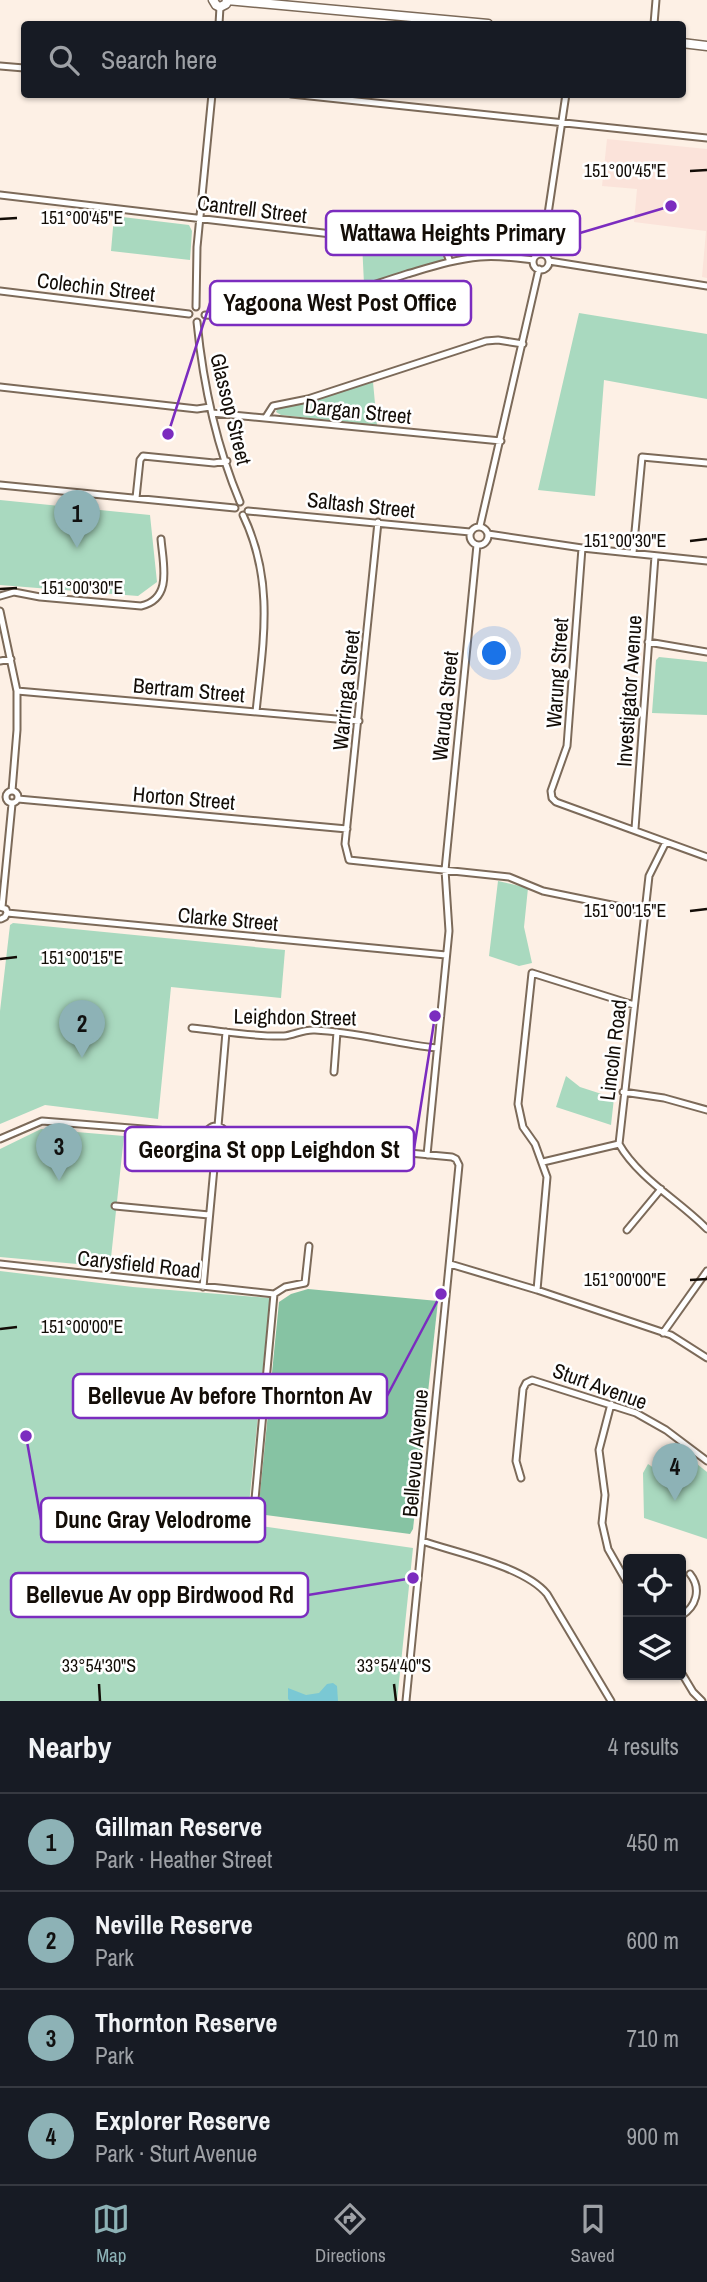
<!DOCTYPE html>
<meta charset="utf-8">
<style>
body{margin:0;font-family:"Archivo Narrow",sans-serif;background:#242831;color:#f1f3f6}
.controls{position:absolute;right:21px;bottom:21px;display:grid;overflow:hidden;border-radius:7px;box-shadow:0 2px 5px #0004}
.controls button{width:63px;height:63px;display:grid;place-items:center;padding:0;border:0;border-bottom:2px solid #363941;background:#171b24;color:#f1f3f6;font:35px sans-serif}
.you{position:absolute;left:495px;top:654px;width:24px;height:24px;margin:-18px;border:5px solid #fff;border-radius:50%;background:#1a73e8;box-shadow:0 0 0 10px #1a73e833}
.badge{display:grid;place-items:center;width:46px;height:46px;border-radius:50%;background:#8db2b6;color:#111;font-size:23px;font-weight:700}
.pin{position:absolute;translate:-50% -58px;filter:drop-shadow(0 2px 4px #0008)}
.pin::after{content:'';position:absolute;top:37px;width:24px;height:21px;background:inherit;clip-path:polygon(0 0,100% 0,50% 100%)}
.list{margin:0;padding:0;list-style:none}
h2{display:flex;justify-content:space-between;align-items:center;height:91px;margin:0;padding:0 28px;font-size:30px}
h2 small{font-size:23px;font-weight:400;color:#9ea1a6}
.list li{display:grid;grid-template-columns:46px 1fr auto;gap:21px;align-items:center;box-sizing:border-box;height:98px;padding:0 28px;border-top:2px solid #363941}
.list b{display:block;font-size:26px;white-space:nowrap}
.list p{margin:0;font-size:23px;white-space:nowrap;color:#9ea1a6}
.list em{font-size:23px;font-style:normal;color:#9ea1a6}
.icon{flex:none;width:38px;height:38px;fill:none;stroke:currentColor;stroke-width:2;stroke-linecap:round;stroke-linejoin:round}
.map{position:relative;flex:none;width:707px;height:1701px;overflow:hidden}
.search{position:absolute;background:#171b24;box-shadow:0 2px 5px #0004;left:21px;right:21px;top:21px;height:77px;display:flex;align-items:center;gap:18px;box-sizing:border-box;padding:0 24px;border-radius:7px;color:#9ea1a6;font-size:26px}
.sheet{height:483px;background:#171b24}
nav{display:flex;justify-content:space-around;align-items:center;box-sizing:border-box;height:98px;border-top:2px solid #363941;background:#171b24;font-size:19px;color:#9ea1a6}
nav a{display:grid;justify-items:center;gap:4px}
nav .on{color:#8db2b6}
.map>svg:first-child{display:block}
.education{fill:#fbe3da}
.green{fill:#a9d9bf}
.forest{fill:#86c3a3}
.water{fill:#7ac8d4}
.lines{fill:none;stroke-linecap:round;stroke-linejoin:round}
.street-casing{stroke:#7c6a59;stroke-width:9}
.secondary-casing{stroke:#7c6a59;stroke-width:11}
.street{stroke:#fff;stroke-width:5}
.secondary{stroke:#fff;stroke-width:8}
.ticks{fill:none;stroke:#130d07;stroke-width:2.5}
.labels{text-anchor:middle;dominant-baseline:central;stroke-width:5;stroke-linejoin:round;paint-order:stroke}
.street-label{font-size:21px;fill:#130d07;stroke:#fff}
.ticks-label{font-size:18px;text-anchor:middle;fill:#130d07;stroke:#fff;stroke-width:5;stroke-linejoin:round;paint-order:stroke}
.leader{fill:none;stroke:#7b2cbf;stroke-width:2.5}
.callout-dot{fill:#7b2cbf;stroke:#fff;stroke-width:2.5}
.callout{fill:#fff;stroke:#7b2cbf;stroke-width:2.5}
.callout-label{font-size:23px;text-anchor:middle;font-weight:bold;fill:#130d07}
</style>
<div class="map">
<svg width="707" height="1701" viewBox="0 0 707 1701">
<rect width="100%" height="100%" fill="#fdf0e5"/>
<path class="education" d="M607,139L707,149V278L702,277L706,231L634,222L637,189L602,186Z"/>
<path class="green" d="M114,216L189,225L192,231L190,260L111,251Z
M362,242L441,250L446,255L443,260L364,284Z
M579,313L707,334V399L604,380L595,496L538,490Z
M373,382L377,425L281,415L276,412L278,407L316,400Z
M0,500L150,515L157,582L138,596L0,585Z
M659,657L707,662V715L652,713L656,660Z
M498,881L528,888L524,927L532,963L519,966L489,956Z
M13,923L285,950L281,998L171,987L158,1119L45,1105L0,1124V1011L10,925Z
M566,1076L580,1087L614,1098L611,1125L556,1107Z
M41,1129L124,1136L110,1267L0,1257V1149Z
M0,1271L133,1287L270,1298L247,1524L413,1548L397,1701H0Z
M648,1464L678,1484L691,1465L694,1468L697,1464L707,1472V1539L644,1518L643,1473Z"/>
<path class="forest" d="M308,1289L438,1301L413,1529L410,1534L258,1514L279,1302L291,1294Z"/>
<path class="water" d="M333,1683L337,1686L338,1701H290L288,1699V1688L306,1695L319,1693L327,1684Z"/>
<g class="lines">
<g class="street-casing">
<path id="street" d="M219,24L220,7
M654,24L656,0
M0,66L24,68
M291,94L707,138
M0,195L442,247L446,251L450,262
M542,254L566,94
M533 262a8 8 0 1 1 16 0a8 8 0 1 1-16 0Z
M549,261L707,286
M0,291L189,314
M196,307L197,247L212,94
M205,315C274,322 341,295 407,274C431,267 455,259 480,257C498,255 516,258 533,260
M197,322C203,383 216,445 240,502
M0,387L197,409L210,407
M212,413L501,441
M266,417L273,406L308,399L486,341L498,340L523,344
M0,485L235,508
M136,498L140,460L143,456L214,463L227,461
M248,511L470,532
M243,515C275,582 263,642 256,712
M378,522L345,844L349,860L509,877L543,891L646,912
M480,526L539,269
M470 536a9 9 0 1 1 18 0a9 9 0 1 1-18 0Z
M488,534L582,548L707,561
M582,548L567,746L551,791L552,798L556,802L707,857
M633,553L642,457L707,463
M0,596L14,592L40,597L141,606C173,599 163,564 161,539
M0,611L17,691V730L12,791
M648,642L707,652
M0,661L11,659
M17,691L359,721
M6 797a6 6 0 1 1 12 0a6 6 0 1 1-12 0Z
M18,799L347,829
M635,829L655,556
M666,842L649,876L619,1144C639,1179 680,1201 707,1229
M0,907L6,909L7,913L5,917L1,919
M2,907L12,804
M7,913L446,955
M192,1028C222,1031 254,1037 284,1036C294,1035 304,1029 315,1030C357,1032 396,1044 437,1048
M334,1072L337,1032
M623,1092L664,1098L707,1110
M206 1136a10 10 0 1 1 20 0a10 10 0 1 1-20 0Z
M218,1126L226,1032
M227,1136L452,1157L456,1159L459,1165L406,1701
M0,1139L42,1121L207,1134
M427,1155L449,931L445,870L477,545
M543,1162L619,1144
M115,1206L209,1215
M627,1230L661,1189
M0,1264L274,1294
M450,1264L537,1290L671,1335L707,1358
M203,1287L216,1146
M537,1290L547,1177L535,1144L523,1127L518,1104L532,973L634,1005
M274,1294L285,1287L305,1283L309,1246
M663,1333L707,1271
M611,1404L599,1450L605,1495L602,1523L608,1549L628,1584
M521,1478L516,1461L523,1389L526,1383L532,1380L636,1413L666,1430L707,1461
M253,1521L274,1294
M422,1541C457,1553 524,1566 547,1594L611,1701
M681,1616C696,1607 702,1589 690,1574
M681,1672L693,1692L702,1701"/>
</g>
<g class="secondary-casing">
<path id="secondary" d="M213,0L216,5L220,7L226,4L227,0
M227,0L488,24
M682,43L707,46"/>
</g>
<use href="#street" class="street"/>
<use href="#secondary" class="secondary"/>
</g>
<path class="ticks" d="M690,171L707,170M0,219L17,218M690,541L707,539M0,589L17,588M690,911L707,909M0,959L17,957M690,1280L707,1279M0,1329L17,1327M99,1684L100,1701M394,1684L396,1701"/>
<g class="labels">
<g class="street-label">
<text transform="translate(252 209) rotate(7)">Cantrell Street</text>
<text transform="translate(96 287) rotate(7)">Colechin Street</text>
<text transform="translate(231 409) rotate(76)">Glassop Street</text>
<text transform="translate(358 411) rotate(6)">Dargan Street</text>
<text transform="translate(361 505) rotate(6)">Saltash Street</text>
<text transform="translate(557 673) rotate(-86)">Warung Street</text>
<text transform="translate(189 690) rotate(5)">Bertram Street</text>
<text transform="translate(346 690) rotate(-84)">Warringa Street</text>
<text transform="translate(629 691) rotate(-86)">Investigator Avenue</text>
<text transform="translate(445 706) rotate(-84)">Waruda Street</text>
<text transform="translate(184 798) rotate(5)">Horton Street</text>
<text transform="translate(228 919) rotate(5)">Clarke Street</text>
<text transform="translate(295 1017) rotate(1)">Leighdon Street</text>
<text transform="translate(613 1050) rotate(-83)">Lincoln Road</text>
<text transform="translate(139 1264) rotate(6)">Carysfield Road</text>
<text transform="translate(600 1386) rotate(20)">Sturt Avenue</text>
<text transform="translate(415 1453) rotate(-85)">Bellevue Avenue</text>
</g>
</g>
<g class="ticks-label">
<text x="625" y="177">151°00'45"E</text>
<text x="82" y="224">151°00'45"E</text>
<text x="625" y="547">151°00'30"E</text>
<text x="82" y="594">151°00'30"E</text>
<text x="625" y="917">151°00'15"E</text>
<text x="82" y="964">151°00'15"E</text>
<text x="625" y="1286">151°00'00"E</text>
<text x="82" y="1333">151°00'00"E</text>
<text x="99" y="1672">33°54'30"S</text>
<text x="394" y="1672">33°54'40"S</text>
</g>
<path class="leader" d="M671 206L580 233M168 434L210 303M435 1016L414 1149M441 1294L387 1396M26 1436L41 1520M413 1578L308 1595"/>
<g class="callout-dot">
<circle cx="671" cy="206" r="7"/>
<circle cx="168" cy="434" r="7"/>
<circle cx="435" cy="1016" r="7"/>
<circle cx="441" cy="1294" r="7"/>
<circle cx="26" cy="1436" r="7"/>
<circle cx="413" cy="1578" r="7"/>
</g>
<g class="callout">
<rect x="326" y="211" width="254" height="44" rx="7"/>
<rect x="210" y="281" width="261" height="44" rx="7"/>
<rect x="125" y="1127" width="289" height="44" rx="7"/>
<rect x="73" y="1374" width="314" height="44" rx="7"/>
<rect x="41" y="1498" width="224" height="44" rx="7"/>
<rect x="11" y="1573" width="297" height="44" rx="7"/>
</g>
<g class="callout-label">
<text x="453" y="241">Wattawa Heights Primary</text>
<text x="340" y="311">Yagoona West Post Office</text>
<text x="269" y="1158">Georgina St opp Leighdon St</text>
<text x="230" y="1404">Bellevue Av before Thornton Av</text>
<text x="153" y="1528">Dunc Gray Velodrome</text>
<text x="160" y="1603">Bellevue Av opp Birdwood Rd</text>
</g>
</svg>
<div class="controls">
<button><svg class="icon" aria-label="locate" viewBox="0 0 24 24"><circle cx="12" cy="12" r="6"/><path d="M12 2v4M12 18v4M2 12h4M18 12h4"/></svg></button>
<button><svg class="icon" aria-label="layers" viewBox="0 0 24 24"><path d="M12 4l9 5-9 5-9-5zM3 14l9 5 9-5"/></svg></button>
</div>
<div class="you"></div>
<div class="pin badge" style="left:77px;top:548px">1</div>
<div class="pin badge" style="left:82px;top:1058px">2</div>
<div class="pin badge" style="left:59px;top:1181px">3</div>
<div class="pin badge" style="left:675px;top:1501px">4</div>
<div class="search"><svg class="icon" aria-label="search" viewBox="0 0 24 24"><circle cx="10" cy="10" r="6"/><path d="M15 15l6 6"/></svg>Search here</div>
</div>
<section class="sheet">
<h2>Nearby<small>4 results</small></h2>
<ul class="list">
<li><span class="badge">1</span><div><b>Gillman Reserve</b><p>Park · Heather Street</p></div><em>450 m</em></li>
<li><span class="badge">2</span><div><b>Neville Reserve</b><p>Park</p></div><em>600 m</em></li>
<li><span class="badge">3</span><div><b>Thornton Reserve</b><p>Park</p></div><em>710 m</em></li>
<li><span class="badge">4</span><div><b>Explorer Reserve</b><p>Park · Sturt Avenue</p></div><em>900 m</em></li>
</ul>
</section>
<nav>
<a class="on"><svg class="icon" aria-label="map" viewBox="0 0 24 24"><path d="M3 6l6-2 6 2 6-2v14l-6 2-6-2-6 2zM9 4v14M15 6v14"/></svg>Map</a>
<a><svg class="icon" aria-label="directions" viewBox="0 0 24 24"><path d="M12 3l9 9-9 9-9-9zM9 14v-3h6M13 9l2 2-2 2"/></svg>Directions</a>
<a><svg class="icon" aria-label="saved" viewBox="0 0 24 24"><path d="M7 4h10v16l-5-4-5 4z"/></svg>Saved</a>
</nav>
